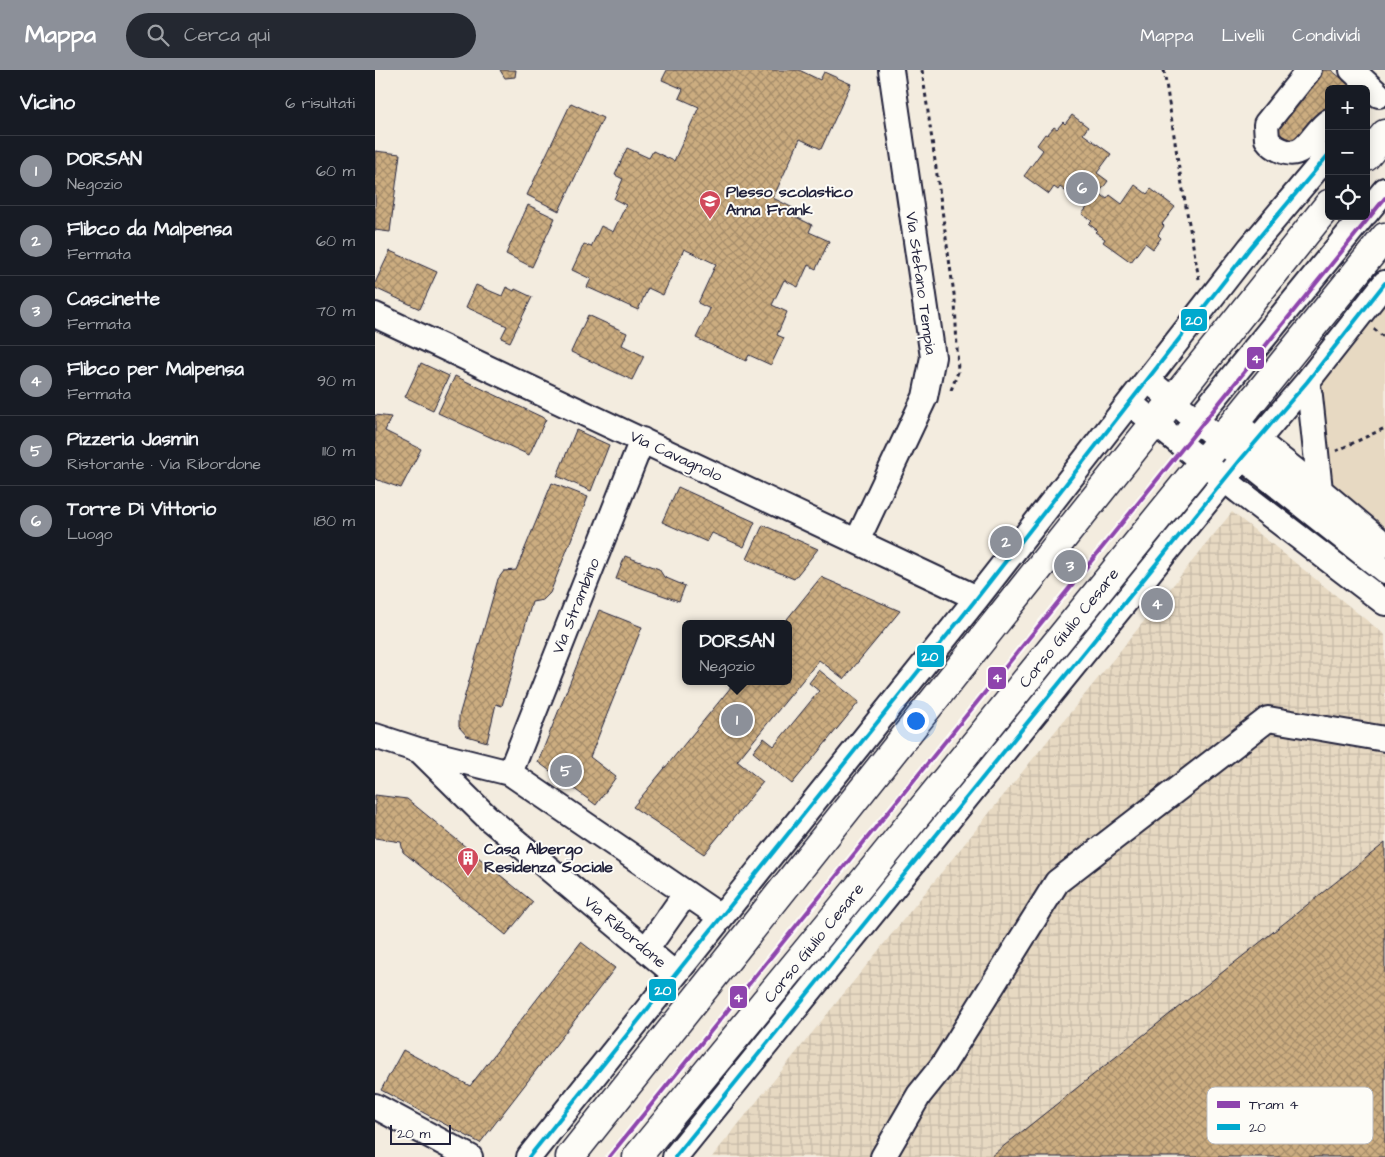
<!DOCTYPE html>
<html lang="it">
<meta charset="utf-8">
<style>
body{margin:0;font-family:"Architects Daughter",sans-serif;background:#242831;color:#f1f3f6}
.controls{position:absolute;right:15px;top:15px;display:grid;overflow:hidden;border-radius:8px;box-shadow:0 2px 12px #0003}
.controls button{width:45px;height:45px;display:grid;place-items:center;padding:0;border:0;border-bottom:1px solid #363941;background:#171b24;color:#f1f3f6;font:25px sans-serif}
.scale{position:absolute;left:15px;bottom:12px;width:61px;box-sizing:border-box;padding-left:5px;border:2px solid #22223b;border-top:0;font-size:14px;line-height:18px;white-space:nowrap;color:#22223b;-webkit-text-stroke:4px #fdfcf7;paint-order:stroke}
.you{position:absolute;left:540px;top:650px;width:18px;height:18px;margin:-12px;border:4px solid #fff;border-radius:50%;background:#1a73e8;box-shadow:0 0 0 8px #1a73e833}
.badge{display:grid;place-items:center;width:32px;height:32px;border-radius:50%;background:#8c9099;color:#fff;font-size:16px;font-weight:700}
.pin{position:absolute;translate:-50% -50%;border:2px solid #fff;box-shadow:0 1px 5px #0006}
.popup{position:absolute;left:307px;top:550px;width:110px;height:65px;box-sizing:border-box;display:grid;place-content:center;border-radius:8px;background:#171b24;filter:drop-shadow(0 1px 4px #0005);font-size:16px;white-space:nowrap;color:#9ea1a6}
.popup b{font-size:19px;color:#f1f3f6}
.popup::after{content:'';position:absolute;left:50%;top:100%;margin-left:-10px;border:10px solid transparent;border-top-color:#171b24}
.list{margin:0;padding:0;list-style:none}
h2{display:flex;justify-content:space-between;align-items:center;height:65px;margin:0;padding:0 20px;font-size:21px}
h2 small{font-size:16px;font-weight:400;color:#9ea1a6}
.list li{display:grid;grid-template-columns:32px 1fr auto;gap:15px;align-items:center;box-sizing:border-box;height:70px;padding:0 20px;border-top:1px solid #363941}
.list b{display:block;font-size:19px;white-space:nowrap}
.list p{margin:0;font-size:16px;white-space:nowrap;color:#9ea1a6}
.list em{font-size:16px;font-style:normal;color:#9ea1a6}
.icon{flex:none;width:28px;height:28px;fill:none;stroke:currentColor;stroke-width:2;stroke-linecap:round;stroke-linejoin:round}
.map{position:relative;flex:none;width:1010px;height:1087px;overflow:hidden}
header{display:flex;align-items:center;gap:30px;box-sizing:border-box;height:70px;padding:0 25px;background:#8c9099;color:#fff}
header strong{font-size:24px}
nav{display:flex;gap:28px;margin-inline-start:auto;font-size:18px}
.search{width:350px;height:45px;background:#242831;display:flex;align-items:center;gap:12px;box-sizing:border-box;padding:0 18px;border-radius:28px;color:#9ea1a6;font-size:19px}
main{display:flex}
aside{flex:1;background:#171b24}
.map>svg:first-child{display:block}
.built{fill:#e7d9c2}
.industrial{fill:url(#industrial-grid)}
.building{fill:url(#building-cross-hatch);stroke:#22223b}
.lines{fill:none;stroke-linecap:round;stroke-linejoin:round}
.minor-casing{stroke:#22223b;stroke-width:28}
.major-casing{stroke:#22223b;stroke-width:31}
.path{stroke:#22223b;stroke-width:3;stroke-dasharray:4 4;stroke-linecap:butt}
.minor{stroke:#fdfcf7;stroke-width:24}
.major{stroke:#fdfcf7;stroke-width:28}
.bus-1-casing{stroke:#fdfcf7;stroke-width:8}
.bus-1{stroke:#00a9ce;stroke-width:4}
.tram-1-casing{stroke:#fdfcf7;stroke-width:8}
.tram-1{stroke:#8e44ad;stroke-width:4}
.labels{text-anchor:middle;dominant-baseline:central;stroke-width:4;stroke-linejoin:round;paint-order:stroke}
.poi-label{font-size:16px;font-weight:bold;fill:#22223b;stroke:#fdfcf7;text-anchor:start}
.street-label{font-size:16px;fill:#22223b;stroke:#fdfcf7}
.key{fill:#fdfcf7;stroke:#bbbbbf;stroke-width:1}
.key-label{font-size:14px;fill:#22223b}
.line-badge{stroke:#fdfcf7;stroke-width:2}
.badge-label{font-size:14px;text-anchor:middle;font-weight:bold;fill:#fff}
</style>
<header>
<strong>Mappa</strong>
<div class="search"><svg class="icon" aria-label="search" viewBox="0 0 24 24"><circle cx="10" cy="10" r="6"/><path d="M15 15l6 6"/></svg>Cerca qui</div>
<nav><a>Mappa</a><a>Livelli</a><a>Condividi</a></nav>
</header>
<main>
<aside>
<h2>Vicino<small>6 risultati</small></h2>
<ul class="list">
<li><span class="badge">1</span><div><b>DORSAN</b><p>Negozio</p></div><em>60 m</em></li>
<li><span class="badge">2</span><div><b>Flibco da Malpensa</b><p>Fermata</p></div><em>60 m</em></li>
<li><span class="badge">3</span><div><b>Cascinette</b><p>Fermata</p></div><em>70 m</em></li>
<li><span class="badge">4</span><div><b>Flibco per Malpensa</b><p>Fermata</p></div><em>90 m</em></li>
<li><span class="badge">5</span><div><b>Pizzeria Jasmin</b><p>Ristorante · Via Ribordone</p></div><em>110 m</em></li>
<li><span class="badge">6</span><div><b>Torre Di Vittorio</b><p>Luogo</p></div><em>180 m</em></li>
</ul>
</aside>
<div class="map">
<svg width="1010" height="1087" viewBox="0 0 1010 1087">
<defs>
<pattern id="industrial-grid" width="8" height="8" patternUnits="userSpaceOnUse" patternTransform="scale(1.25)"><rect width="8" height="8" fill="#e7d9c2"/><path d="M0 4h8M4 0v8" fill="none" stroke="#c6baa8"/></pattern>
<pattern id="building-cross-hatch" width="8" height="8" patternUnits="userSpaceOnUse" patternTransform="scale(1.25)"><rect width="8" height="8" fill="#ccad80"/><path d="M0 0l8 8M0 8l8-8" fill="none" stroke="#a58c6a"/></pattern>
</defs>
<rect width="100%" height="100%" fill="#f3ecdf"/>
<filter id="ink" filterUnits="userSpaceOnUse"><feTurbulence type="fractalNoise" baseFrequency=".02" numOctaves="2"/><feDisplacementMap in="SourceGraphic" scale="10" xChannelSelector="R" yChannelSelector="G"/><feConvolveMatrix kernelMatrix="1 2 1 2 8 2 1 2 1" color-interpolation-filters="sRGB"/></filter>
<g filter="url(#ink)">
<path class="built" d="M1010,213V475L945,420L932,312Z"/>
<path class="industrial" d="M857,442L1010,565V1087H337Z"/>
<path class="building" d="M125,0H141L140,7L130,8Z
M292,0H424L445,10L449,2L476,14L446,79L425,69L398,128L418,138L415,144L437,155L434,162L454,171L441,199L433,195L423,217L409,210L397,235L412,242L402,265L409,268L396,295L374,285L371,291L321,268L335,239L323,233L341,194L309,179L288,225L273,218L263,240L212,217L216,209L197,200L209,174L216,177L226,156L238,162L251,135L239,129L248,109L240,105L252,78L274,88L278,81L299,91L324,37L304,28L308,19L287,10Z
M932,0H956L976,16L973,19H954V43L924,80L889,53Z
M196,33L228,48L184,141L152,125Z
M697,45L713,57L708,64L736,84L722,103L733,111L724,123L732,129L735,125L747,134L760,115L772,124L776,119L800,137L787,154L789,156L783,165L786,168L778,179L770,173L756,192L728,172L730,169L720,162L722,160L714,154L717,151L707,144L717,131L708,125L706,128L697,121L694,124L685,117L683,120L679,117L674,124L649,106L668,80L662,75L670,64L672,65L679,57L682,59L688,52L690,54Z
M0,81L25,84L15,162L0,160Z
M153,135L180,148L157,197L131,184Z
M15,181L62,202L45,239L0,218V213Z
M101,215L127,226L131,217L139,221L140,219L157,227L135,272L126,268L132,256L91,237Z
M213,245L252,263L247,275L269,286L257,310L196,282Z
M46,293L74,306L58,340L30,327Z
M80,306L171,349L154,385L63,343Z
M0,345L16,347L10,361L46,379L26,418L0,409Z
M201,360L234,375L216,421L182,406Z
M177,413L213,427L175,523L168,530L157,532L127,636L121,634L112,672L92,666L84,657V646L123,509L129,501L141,500Z
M303,417L380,452L369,477L337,463L332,472L287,452Z
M388,455L443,479L419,509L372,489Z
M250,486L284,499L289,507L310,516L304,531L241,509Z
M446,507L525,541L469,609L444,590L362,691L388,712L329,784L258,737L361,611H413V554H408Z
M224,540L267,557L215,687L241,707L221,735L163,692Z
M444,600L484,632L417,714L378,682L389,668L399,676L444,621L434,613Z
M0,725L32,729L158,832L131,865L28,782L26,772L0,768Z
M1010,773V1087H615Z
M206,872L240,898L105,1073L6,1020L28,980L95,1016Z"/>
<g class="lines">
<g class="minor-casing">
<path id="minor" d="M934,0L891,54L892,69C897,76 902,79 911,82C932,87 939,60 954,51
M977,0L1004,25
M991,143L1010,120
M0,245L602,528
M773,310L845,370L1010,501
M932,312L935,326L945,420
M755,333L865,422L1010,533
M869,360L945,420L1010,475
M812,362L988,146
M482,471L550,327L558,287L516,0
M0,666L43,680L135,703L346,847
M45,681L112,747L300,904
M135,703L267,370
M271,880L311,823
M0,1036L95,1087
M154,1087L602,528L875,178L954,84
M300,1087L867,388L932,312L1010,213
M508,1087L544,1025L568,995L682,812L893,649L1010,669"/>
</g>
<g class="major-casing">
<path id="major" d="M991,87L1010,64
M195,1087L954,134
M262,1087L457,850L1010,167"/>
</g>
<path class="path" d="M547,0L580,231L583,302L575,323
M789,0L804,98L824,209
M999,259L1010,268
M961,381L1010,358"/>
<use href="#minor" class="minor"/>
<use href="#major" class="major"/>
<g class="bus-1-casing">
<path id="bus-1" d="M154,1087L602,528L875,178L954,84
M300,1087L867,388L932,312L1010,213"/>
</g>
<use href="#bus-1" class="bus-1"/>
<g class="tram-1-casing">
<path id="tram-1" d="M234,1087L1010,128"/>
</g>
<use href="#tram-1" class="tram-1"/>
</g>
</g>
<defs>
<g id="school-pin" transform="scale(1.125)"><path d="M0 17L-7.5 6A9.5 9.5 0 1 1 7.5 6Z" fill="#d1495b" stroke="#fdfcf7"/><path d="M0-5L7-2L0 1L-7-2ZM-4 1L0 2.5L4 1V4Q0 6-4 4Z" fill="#fff"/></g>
<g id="building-pin" transform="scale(1.125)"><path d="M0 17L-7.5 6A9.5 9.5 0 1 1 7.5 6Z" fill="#d1495b" stroke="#fdfcf7"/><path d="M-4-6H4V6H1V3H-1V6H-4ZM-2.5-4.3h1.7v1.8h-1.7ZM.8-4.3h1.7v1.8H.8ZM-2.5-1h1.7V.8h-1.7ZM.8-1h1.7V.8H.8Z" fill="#fff"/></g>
</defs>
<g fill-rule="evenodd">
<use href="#school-pin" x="335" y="131"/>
<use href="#building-pin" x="93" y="788"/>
</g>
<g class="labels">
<g class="poi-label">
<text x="351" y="122">Plesso scolastico<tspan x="351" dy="18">Anna Frank</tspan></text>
<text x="109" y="779">Casa Albergo<tspan x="109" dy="18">Residenza Sociale</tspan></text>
</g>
<g class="street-label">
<text transform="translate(546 213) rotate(82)">Via Stefano Tempia</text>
<text transform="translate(301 386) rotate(25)">Via Cavagnolo</text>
<text transform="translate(201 536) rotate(-68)">Via Strambino</text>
<text transform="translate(694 558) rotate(-51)">Corso Giulio Cesare</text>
<text transform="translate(250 862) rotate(40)">Via Ribordone</text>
<text transform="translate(439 873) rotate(-51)">Corso Giulio Cesare</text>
</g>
</g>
<rect x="832" y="1017" width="166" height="57" rx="8" class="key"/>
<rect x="842" y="1031" width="23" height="7" fill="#8e44ad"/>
<rect x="842" y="1054" width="23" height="6" fill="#00a9ce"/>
<g class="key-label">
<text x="874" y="1039">Tram 4</text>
<text x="874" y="1062">20</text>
</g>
<g class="line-badge">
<rect x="805" y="238" width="28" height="24" rx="5" fill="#00a9ce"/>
<rect x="871" y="276" width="19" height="24" rx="5" fill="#8e44ad"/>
<rect x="541" y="574" width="29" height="24" rx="5" fill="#00a9ce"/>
<rect x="612" y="596" width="20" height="24" rx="5" fill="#8e44ad"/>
<rect x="273" y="908" width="29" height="24" rx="5" fill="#00a9ce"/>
<rect x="354" y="915" width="19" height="24" rx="5" fill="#8e44ad"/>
</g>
<g class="badge-label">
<text x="819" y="255">20</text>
<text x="881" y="293">4</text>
<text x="555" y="591">20</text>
<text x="622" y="612">4</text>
<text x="288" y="925">20</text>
<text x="363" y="932">4</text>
</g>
</svg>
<div class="controls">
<button>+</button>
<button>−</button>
<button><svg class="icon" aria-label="locate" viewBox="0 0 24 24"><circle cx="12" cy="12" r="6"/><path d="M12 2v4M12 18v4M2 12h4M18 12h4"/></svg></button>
</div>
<div class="scale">20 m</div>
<div class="you"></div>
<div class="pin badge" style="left:362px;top:650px">1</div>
<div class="popup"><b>DORSAN</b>Negozio</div>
<div class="pin badge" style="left:631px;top:472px">2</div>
<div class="pin badge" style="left:695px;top:496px">3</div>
<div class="pin badge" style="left:782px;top:534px">4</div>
<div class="pin badge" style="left:191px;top:701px">5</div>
<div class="pin badge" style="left:707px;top:118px">6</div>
</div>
</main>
